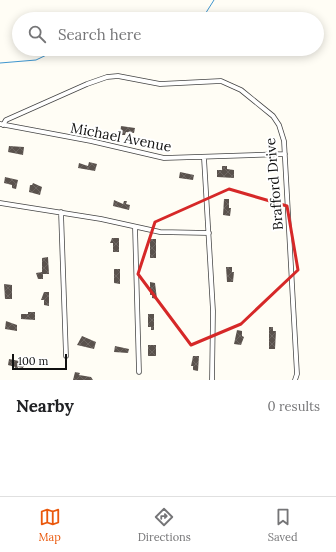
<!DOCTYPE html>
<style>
body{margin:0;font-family:Lora,serif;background:#f6f6f6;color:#202124}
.scale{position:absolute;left:12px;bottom:10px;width:55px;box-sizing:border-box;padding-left:4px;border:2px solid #111;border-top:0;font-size:11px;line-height:14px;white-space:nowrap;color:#111;-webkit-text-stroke:3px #fff;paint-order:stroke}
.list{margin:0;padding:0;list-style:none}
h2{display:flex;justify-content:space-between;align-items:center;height:52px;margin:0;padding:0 16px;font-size:17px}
h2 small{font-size:13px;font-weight:400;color:#757577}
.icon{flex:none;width:22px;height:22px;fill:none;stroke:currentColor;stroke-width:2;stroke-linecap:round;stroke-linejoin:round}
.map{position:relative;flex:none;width:336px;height:380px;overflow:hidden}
.search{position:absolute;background:#fff;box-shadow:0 2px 10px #0003;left:12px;right:12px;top:12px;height:44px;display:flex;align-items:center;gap:10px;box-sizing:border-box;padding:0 14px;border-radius:22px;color:#757577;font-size:15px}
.sheet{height:116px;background:#fff}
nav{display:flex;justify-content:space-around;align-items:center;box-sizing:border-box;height:56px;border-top:1px solid #e0e0e0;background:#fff;font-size:11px;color:#757577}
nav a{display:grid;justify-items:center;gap:2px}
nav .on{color:#ea580c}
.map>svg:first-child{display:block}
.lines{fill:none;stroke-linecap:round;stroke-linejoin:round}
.stream{stroke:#3f96cf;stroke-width:1}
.building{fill:url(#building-cross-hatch)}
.minor-casing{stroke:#444;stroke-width:5.5}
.minor{stroke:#fff;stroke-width:4}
.marked{fill:none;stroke:#d62828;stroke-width:3;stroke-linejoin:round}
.labels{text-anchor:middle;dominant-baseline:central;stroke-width:4;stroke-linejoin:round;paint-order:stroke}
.street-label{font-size:14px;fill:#111;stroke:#fff}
</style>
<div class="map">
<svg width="336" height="380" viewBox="0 0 336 380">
<defs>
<pattern id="building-cross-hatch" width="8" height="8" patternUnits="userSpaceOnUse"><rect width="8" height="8" fill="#5a524d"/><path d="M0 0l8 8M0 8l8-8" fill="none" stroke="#6d6662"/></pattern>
</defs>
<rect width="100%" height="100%" fill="#fffdf5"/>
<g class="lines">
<path class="stream" d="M202,19L214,0
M70,49H78
M0,63L36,60L59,49"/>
</g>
<path class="building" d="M121,126L135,128L134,133L126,132L125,135H120Z
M9,146L24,147L23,155L8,152Z
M89,162L97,164L95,171L78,168L79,163L88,166Z
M222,166H227V169L234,170V178L217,177V170H222Z
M180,172L194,175L193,180L179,178Z
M5,177L18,180L16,189L12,188V185L4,183Z
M33,183L42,187L40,195L29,192L30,185H32Z
M224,199H229V208H231L230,216L223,215Z
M114,200L123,204L124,201H127L126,204L130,205L129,210L113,206Z
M112,238H119V252H113V243H110Z
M150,239H156V258H150Z
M48,257L49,274H43V279H38L36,273L42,272V258Z
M226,267H232V272H234L233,282H227Z
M114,269H120V284L114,283Z
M150,282L155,283L157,299L152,298V295H150Z
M4,284L12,285V299H5Z
M44,292H49V306L44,305V300H41Z
M28,312H35V320L21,319V314H28Z
M148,314H154V330H151V327H148Z
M6,321L17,325V331L5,329Z
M269,327H273V331H276L275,349H269Z
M237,330L242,331V336L244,337L241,345L234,344Z
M82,336L96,342L94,349L77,345Z
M148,345H156V356H148Z
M115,346L129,349L128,353L114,352Z
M193,356H199L198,371L193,370V366H191Z
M9,359L25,362L23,368L18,367L17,370H14L15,367L8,365Z
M75,372L80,373L79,375L91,377L93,380H73Z"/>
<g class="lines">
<g class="minor-casing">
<path id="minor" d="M0,124L91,141L164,158L285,154
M3,125L6,120L87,84L107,77L118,76L160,84L221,81L241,90L273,116L279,125L284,141L297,374L295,380
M204,158L213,311L212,380
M0,203L101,219L160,232L209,233
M61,212L66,356
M135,227L139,372"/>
</g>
<use href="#minor" class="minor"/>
</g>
<path class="marked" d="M229,189L287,206L298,270L241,324L191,345L138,274L155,222Z"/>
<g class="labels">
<g class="street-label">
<text transform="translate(121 137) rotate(11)">Michael Avenue</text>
<text transform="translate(274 184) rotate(-95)">Brafford Drive</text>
</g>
</g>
</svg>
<div class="scale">100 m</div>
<div class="search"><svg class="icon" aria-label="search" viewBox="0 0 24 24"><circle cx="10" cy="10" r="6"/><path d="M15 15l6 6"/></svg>Search here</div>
</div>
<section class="sheet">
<h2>Nearby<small>0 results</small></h2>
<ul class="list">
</ul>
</section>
<nav>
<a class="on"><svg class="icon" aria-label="map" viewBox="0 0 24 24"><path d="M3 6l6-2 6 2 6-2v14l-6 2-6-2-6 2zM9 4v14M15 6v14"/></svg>Map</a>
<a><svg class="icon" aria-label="directions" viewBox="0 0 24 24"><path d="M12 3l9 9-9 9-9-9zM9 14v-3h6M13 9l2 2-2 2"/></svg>Directions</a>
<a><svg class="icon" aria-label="saved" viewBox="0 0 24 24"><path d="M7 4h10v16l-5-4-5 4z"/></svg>Saved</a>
</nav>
